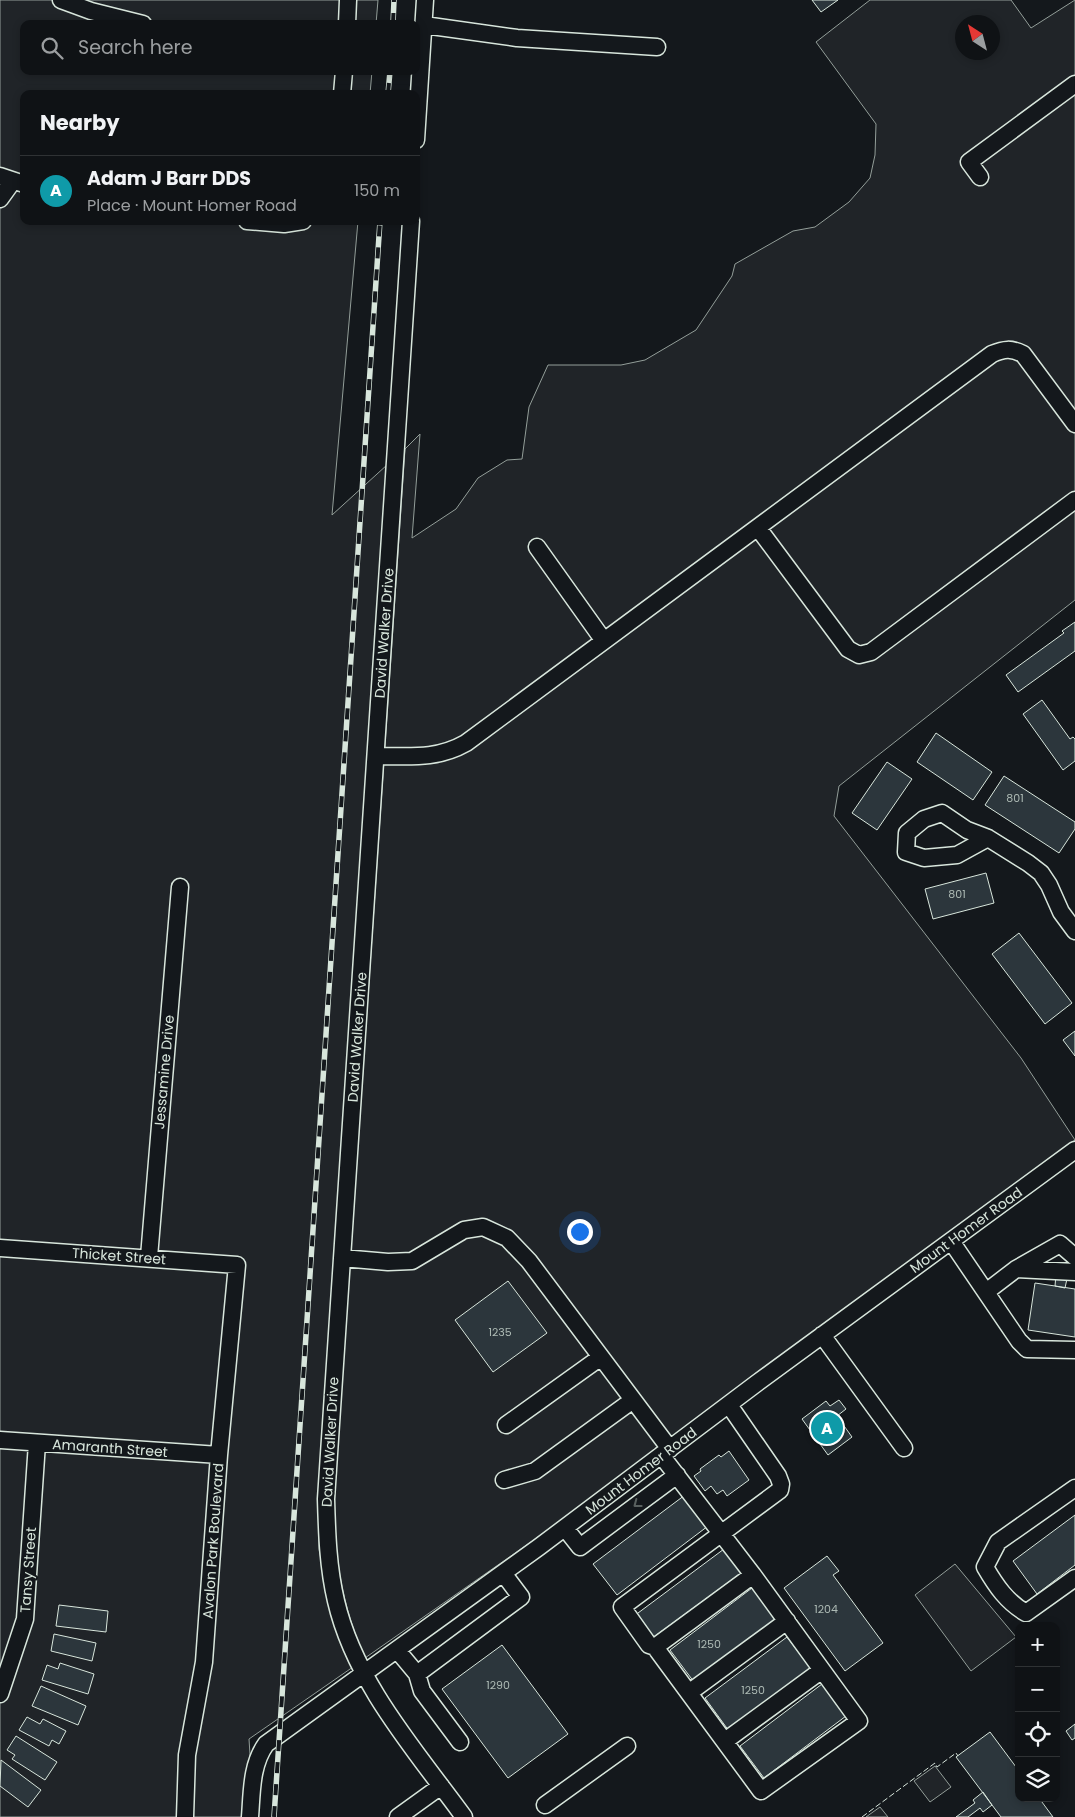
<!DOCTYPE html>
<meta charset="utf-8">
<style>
body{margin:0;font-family:Poppins,sans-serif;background:#1d2022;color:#f1f3f6}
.controls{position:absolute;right:15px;bottom:15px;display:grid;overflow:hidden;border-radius:10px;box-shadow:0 2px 8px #0003}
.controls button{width:45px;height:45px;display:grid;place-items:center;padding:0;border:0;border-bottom:1px solid #2f3234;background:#0f1215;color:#f1f3f6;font:25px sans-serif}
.compass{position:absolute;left:955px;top:15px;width:45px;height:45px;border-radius:50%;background:#0f1215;box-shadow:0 2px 8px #0003;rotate:324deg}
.you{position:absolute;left:579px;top:1231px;width:18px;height:18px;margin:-12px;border:4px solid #fff;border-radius:50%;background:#1a73e8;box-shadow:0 0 0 8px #1a73e833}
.badge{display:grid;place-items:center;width:32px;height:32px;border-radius:50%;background:#7c3aed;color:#fff;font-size:16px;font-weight:700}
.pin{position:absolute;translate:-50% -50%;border:2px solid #fff;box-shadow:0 1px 5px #0006}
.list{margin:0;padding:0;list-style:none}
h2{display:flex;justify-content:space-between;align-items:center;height:65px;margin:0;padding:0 20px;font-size:21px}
h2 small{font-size:16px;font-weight:400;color:#9b9ea0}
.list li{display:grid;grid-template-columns:32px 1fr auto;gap:15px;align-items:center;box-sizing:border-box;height:70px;padding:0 20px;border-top:1px solid #2f3234}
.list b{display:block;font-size:19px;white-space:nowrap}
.list p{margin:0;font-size:16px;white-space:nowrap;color:#9b9ea0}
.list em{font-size:16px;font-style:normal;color:#9b9ea0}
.icon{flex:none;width:28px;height:28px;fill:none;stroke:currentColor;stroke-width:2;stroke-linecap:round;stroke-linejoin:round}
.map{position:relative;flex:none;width:1075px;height:1817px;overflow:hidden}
.search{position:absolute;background:#0f1215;box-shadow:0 2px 8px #0003;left:20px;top:20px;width:400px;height:55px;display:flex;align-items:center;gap:12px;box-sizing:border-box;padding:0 18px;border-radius:10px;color:#9b9ea0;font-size:19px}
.panel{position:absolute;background:#0f1215;box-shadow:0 2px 8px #0003;left:20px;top:90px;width:400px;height:135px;border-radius:10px}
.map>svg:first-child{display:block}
.green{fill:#202428;stroke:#939e99;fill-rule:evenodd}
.building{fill:#2c363c;stroke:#d8e6dc}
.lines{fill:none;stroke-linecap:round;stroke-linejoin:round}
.minor-casing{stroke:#d8e6dc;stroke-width:19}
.minor{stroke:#14181c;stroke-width:16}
.rail-casing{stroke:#d8e6dc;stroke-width:5.5}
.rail{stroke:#14181c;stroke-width:4;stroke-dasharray:11;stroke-linecap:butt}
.fence{stroke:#d8e6dc;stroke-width:1;stroke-dasharray:6 2.5;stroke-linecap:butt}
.oneway{stroke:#59605f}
.labels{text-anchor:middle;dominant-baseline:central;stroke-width:4;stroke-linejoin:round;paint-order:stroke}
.number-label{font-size:11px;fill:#adbab4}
.street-label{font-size:14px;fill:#d8e6dc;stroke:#14181c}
</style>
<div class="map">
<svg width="1075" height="1817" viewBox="0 0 1075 1817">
<rect width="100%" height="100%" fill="#14181c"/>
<path class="green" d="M0,0H378L376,24H24V71H372L370,94H24V221H358L332,515L388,464L318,1498L319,1549L329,1604L353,1667L249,1739L254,1817H0Z
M870,0H1011L1031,28L1075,0V600L839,786L834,816L1021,1058L1075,1140L752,1376L548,1530L365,1658C341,1604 335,1559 334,1500L405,449L420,434L412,538L456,509L478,478L507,460L522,459L529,407L548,365H621L645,360L696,330L732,276L735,264L793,231L815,227L849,202L870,178L875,155L876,124L816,42ZM962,22H992V52H962Z
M955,1564L1016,1637L971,1671L915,1595Z
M935,1766L951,1787L930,1802L914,1781Z
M880,1807L888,1817H866Z"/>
<path class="building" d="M812,0H838L821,12Z
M1075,622V651L1018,692L1006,675L1064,633L1062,631Z
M1042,700L1070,739L1073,737L1075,739V761L1063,770L1023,714Z
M936,733L992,772L973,800L917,762Z
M887,762L912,779L877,830L852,813Z
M1004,776L1075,822V829L1059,853L985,805Z
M986,873L994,903L933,919L925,889Z
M1019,933L1072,1003L1045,1024L992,954Z
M1075,1031V1056L1063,1040Z
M1057,1263L1070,1265L1065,1288L1055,1286Z
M508,1281L547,1333L493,1372L455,1320Z
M1035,1283L1075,1289V1337L1028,1330Z
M839,1400L846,1409L837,1416L852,1437L828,1455L802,1419L826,1401L830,1406Z
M729,1451L749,1480L727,1496L723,1490L717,1494L711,1486L705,1491L694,1476L701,1471L700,1469L719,1455L721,1457Z
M685,1495L708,1526L617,1595L593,1564Z
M1075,1515V1565L1037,1594L1013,1561Z
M724,1549L741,1573L651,1639L634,1616Z
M827,1556L839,1571L833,1575L883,1643L845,1671L784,1588Z
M752,1588L776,1621L694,1682L670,1650Z
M59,1605L108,1611L106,1632L56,1626Z
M54,1634L96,1643L92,1661L51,1651Z
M787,1637L811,1669L729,1731L705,1698Z
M502,1645L568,1734L508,1778L442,1689Z
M60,1663L94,1674L88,1694L42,1680L47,1665L58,1669Z
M822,1684L846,1716L764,1778L740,1746Z
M41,1686L86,1706L78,1725L32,1706Z
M27,1717L40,1724L43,1719L66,1731L59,1744L52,1740L49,1746L19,1730Z
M1075,1724V1738L1072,1740L1066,1731Z
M990,1732L1019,1771V1798H1039L1053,1817H1001L956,1757Z
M16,1736L57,1762L45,1780L12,1759L15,1755L7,1750Z
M1,1760L41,1790L28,1807L0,1786Z
M983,1792L992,1805L983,1812L980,1808L968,1817H956L975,1803L973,1800Z"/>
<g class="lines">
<g class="minor-casing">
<path id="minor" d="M61,0L91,11L143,24
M347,24L348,0
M424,25L517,38L657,47
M342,94L344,71
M416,140L425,0
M0,176L24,184
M980,177L969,162L1075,84
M0,199L13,181
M247,221L284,224L303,221
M411,221L326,1499C327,1534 328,1567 336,1601C355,1683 416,1751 464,1817
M758,528L848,649L859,655L871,652L1075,500
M537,547L604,641
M376,756C409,756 436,760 466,743L992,354C1004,349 1011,348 1023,354L1075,424
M988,838L957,855L924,858L906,852L907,833L924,819L942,813L967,830L988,838L1028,863L1041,873L1049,885L1061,912L1075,931
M951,1241L1019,1341L1027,1349L1075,1350
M0,1248L237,1265L219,1455L204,1662L187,1755L185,1817
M149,1257L180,887
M342,1258L388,1262L412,1261L464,1230L483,1227L507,1238L529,1261L670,1449
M1016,1269L1075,1272
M986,1292L1016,1269L1060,1244L1075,1257
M822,1335L904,1448
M506,1425L601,1357
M0,1440L219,1455
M661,1455L753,1575
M504,1480L535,1471L633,1400
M1075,1488L998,1542L985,1567C996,1586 1007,1602 1026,1613L1075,1578
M565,1528L580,1547L677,1475
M753,1575L859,1721L761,1791L655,1647Z
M655,1647L649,1645L622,1607L780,1490L781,1484L778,1476L729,1405
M397,1650L417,1674L521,1597L503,1573
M417,1674L422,1691L460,1742
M690,1692L787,1621
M0,1694L25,1619L37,1443
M725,1741L822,1670
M545,1805L627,1746
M250,1817C252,1792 251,1765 266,1744L539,1547L757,1383L1075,1150
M398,1817L441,1786"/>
</g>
<use href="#minor" class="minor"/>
<g class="rail-casing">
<path id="rail" d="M393,24L394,0
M388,94L390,71
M274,1817L380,221"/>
</g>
<use href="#rail" class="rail"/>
<path class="fence" d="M862,1817L935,1763L937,1767L956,1753L958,1756"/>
</g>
<defs><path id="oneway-chevron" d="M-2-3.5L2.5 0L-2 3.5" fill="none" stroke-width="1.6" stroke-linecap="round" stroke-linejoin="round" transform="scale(1.25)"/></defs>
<use class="oneway" href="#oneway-chevron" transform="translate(637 1504) rotate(143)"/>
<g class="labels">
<g class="number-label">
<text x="1015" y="798">801</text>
<text x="957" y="894">801</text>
<text x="500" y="1332">1235</text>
<text x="826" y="1609">1204</text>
<text x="709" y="1644">1250</text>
<text x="498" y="1685">1290</text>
<text x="753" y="1690">1250</text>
</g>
<g class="street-label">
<text transform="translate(384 633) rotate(-86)">David Walker Drive</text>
<text transform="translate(357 1037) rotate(-86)">David Walker Drive</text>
<text transform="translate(164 1072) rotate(-85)">Jessamine Drive</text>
<text transform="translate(966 1230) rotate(-36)">Mount Homer Road</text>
<text transform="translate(119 1256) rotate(4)">Thicket Street</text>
<text transform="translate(330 1442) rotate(-87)">David Walker Drive</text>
<text transform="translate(110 1448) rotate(4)">Amaranth Street</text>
<text transform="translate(641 1471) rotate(-37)">Mount Homer Road</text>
<text transform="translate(213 1541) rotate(-86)">Avalon Park Boulevard</text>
<text transform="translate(28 1570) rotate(-86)">Tansy Street</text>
</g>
</g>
</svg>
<div class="controls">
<button>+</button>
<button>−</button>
<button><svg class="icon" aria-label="locate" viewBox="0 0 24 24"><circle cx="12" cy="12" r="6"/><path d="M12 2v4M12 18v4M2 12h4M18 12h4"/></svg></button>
<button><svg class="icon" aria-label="layers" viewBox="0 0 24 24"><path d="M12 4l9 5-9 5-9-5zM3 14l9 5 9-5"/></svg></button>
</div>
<svg class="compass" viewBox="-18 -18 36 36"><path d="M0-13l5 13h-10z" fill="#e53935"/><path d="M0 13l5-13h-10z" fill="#9b9ea0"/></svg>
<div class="you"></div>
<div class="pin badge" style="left:827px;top:1428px;background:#0f9aa8">A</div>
<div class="search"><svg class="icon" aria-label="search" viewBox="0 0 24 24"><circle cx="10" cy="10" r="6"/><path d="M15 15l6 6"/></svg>Search here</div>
<section class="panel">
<h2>Nearby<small></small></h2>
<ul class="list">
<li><span class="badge" style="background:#0f9aa8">A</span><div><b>Adam J Barr DDS</b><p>Place · Mount Homer Road</p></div><em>150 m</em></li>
</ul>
</section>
</div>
